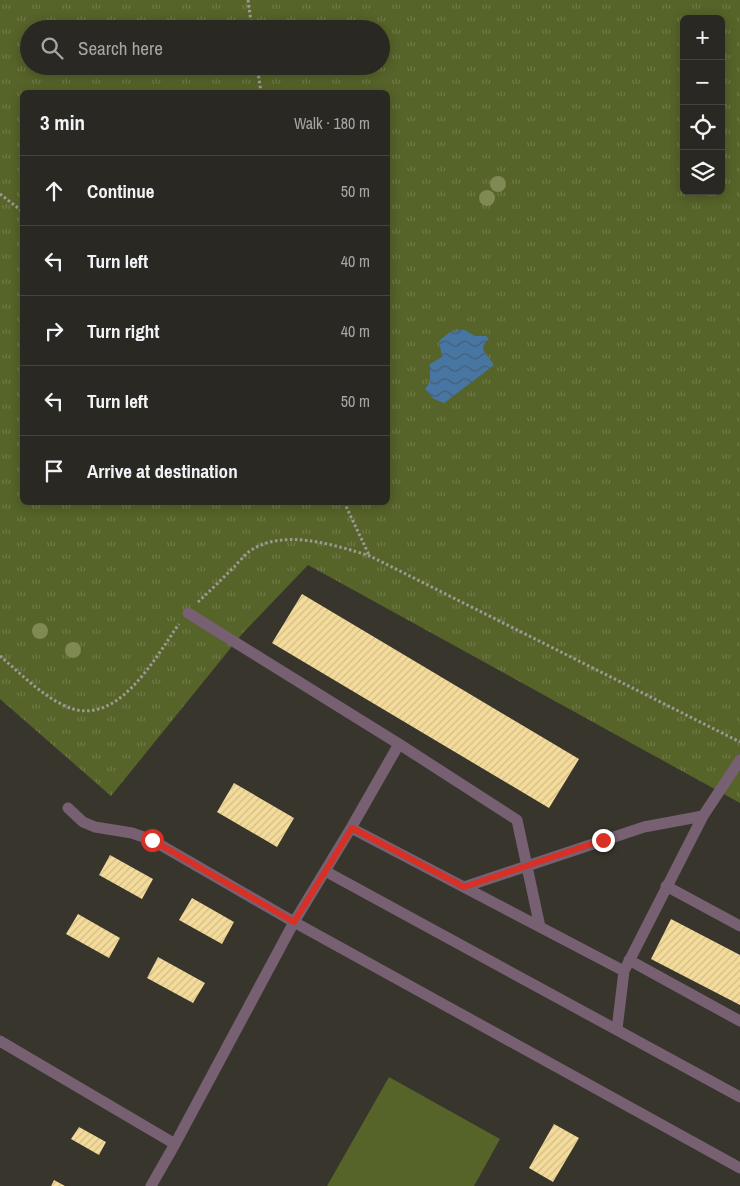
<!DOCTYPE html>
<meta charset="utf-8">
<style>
body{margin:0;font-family:"Archivo Narrow",sans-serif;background:#32302a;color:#f1f3f6}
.controls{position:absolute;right:15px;top:15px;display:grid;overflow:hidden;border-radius:8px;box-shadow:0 2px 12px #0003}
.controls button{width:45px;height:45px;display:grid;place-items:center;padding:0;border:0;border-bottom:1px solid #464440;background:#2a2822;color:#f1f3f6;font:25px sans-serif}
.stop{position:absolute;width:15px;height:15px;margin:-11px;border:4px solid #d93025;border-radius:50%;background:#fff}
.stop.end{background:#d93025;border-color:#fff;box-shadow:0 1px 5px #0008}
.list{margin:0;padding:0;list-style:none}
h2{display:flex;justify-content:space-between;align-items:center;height:65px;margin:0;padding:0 20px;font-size:21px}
h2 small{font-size:16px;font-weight:400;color:#a5a6a5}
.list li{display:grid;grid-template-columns:32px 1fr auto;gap:15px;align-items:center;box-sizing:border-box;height:70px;padding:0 20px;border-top:1px solid #464440}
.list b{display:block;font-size:19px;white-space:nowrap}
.list em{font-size:16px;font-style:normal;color:#a5a6a5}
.icon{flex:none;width:28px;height:28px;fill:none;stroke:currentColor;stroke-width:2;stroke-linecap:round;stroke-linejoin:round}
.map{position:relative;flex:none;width:740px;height:1186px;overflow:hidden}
.search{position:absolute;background:#2a2822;box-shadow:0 2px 12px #0003;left:20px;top:20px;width:370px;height:55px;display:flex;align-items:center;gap:12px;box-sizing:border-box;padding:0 18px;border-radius:28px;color:#a5a6a5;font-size:19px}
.panel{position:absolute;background:#2a2822;box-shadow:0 2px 12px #0003;left:20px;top:90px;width:370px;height:415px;border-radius:8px}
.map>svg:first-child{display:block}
.grass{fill:url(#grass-tufts);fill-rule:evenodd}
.pitch{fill:#566329}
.water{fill:url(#water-waves)}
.building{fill:url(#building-hatch)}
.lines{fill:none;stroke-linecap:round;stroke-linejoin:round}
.path{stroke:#9c9a94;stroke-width:3;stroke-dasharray:2.5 2.5;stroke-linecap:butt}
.service{stroke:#766071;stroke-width:11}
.tree{fill:#7e8954}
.route{stroke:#d93025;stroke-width:6}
</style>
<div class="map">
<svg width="740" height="1186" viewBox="0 0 740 1186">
<defs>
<pattern id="grass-tufts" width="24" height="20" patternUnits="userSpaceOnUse" patternTransform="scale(1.25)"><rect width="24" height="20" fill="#566329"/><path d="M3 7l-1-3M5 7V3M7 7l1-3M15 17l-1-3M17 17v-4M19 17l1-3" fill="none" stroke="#6f7a48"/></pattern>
<pattern id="water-waves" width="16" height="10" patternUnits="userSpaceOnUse" patternTransform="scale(1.25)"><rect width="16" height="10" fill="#4876a3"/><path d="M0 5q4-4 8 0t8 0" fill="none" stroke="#485e74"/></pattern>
<pattern id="building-hatch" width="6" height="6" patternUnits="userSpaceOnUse" patternTransform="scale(1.25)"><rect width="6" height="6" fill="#f4db9a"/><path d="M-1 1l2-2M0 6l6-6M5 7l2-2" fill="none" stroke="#d2bd89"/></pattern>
</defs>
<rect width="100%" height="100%" fill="#38352d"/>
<path class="grass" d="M0,0H740V803L308,565L242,634L111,796L0,699ZM684,19H721V191H684ZM29,29H381V66H29ZM22,92H388V502H22Z"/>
<path class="pitch" d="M389,1077L500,1139L474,1186H327Z"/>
<path class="water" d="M463,329L475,336H486L489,339L484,344L483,350L494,365L444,403L434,399L425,389L430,382V364L442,357L439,341L450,332Z"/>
<path class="building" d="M302,594L579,759L549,808L272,643Z
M234,783L294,818L277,847L217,812Z
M110,855L153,879L142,899L99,875Z
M192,898L234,922L222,944L179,920Z
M78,914L120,938L109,958L66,934Z
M671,919L740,955V1005L651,959Z
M158,957L205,983L193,1003L147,978Z
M554,1124L579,1138L553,1182L529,1168Z
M79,1127L106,1142L99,1155L71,1139Z
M54,1180L65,1186H51Z"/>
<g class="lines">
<path class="path" d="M248,0L252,29
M257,66L261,92
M0,194L22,211
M344,502L369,555
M198,602C210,591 222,579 234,567C239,562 244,555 250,551C283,528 335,545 370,556L740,742
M0,656C20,673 39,693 63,705C116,732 154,659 179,624"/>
<path class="service" d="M188,613L399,744L517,820L540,927
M68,808L83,822L95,827L132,833L152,840L294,922L740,1168
M351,828L624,971
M325,871L740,1097
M666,886L740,926
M464,887L644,827L703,816
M629,960L740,1021
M617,1029L624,971L703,816L740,760
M0,1041L175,1144
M151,1186L175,1144L294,922L351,828L399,744"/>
</g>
<g class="tree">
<circle cx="498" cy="184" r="8"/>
<circle cx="487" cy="198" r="8"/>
<circle cx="40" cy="631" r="8"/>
<circle cx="73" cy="650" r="8"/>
</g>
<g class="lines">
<path class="route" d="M152,840L294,922L352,828L464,887L603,840"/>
</g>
</svg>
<div class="controls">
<button>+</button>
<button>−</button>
<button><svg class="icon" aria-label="locate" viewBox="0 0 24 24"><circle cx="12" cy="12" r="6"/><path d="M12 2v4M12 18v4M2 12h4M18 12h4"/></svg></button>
<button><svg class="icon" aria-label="layers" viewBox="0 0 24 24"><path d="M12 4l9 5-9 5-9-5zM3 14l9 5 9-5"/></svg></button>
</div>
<div class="stop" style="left:152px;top:840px"></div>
<div class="stop end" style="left:603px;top:840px"></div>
<div class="search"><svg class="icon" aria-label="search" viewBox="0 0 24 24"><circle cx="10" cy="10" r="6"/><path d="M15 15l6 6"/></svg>Search here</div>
<section class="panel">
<h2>3 min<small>Walk · 180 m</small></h2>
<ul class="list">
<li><svg class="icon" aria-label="ahead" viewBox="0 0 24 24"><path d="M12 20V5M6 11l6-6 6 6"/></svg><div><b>Continue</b></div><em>50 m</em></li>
<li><svg class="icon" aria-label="left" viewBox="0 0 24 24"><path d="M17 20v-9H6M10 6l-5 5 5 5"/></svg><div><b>Turn left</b></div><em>40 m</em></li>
<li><svg class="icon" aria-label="right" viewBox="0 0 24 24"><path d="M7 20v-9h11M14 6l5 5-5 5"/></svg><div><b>Turn right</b></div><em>40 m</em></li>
<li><svg class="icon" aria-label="left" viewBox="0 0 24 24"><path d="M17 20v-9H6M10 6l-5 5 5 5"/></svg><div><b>Turn left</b></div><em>50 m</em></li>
<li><svg class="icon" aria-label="arrive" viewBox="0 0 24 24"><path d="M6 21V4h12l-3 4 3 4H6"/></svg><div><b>Arrive at destination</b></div></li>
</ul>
</section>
</div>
